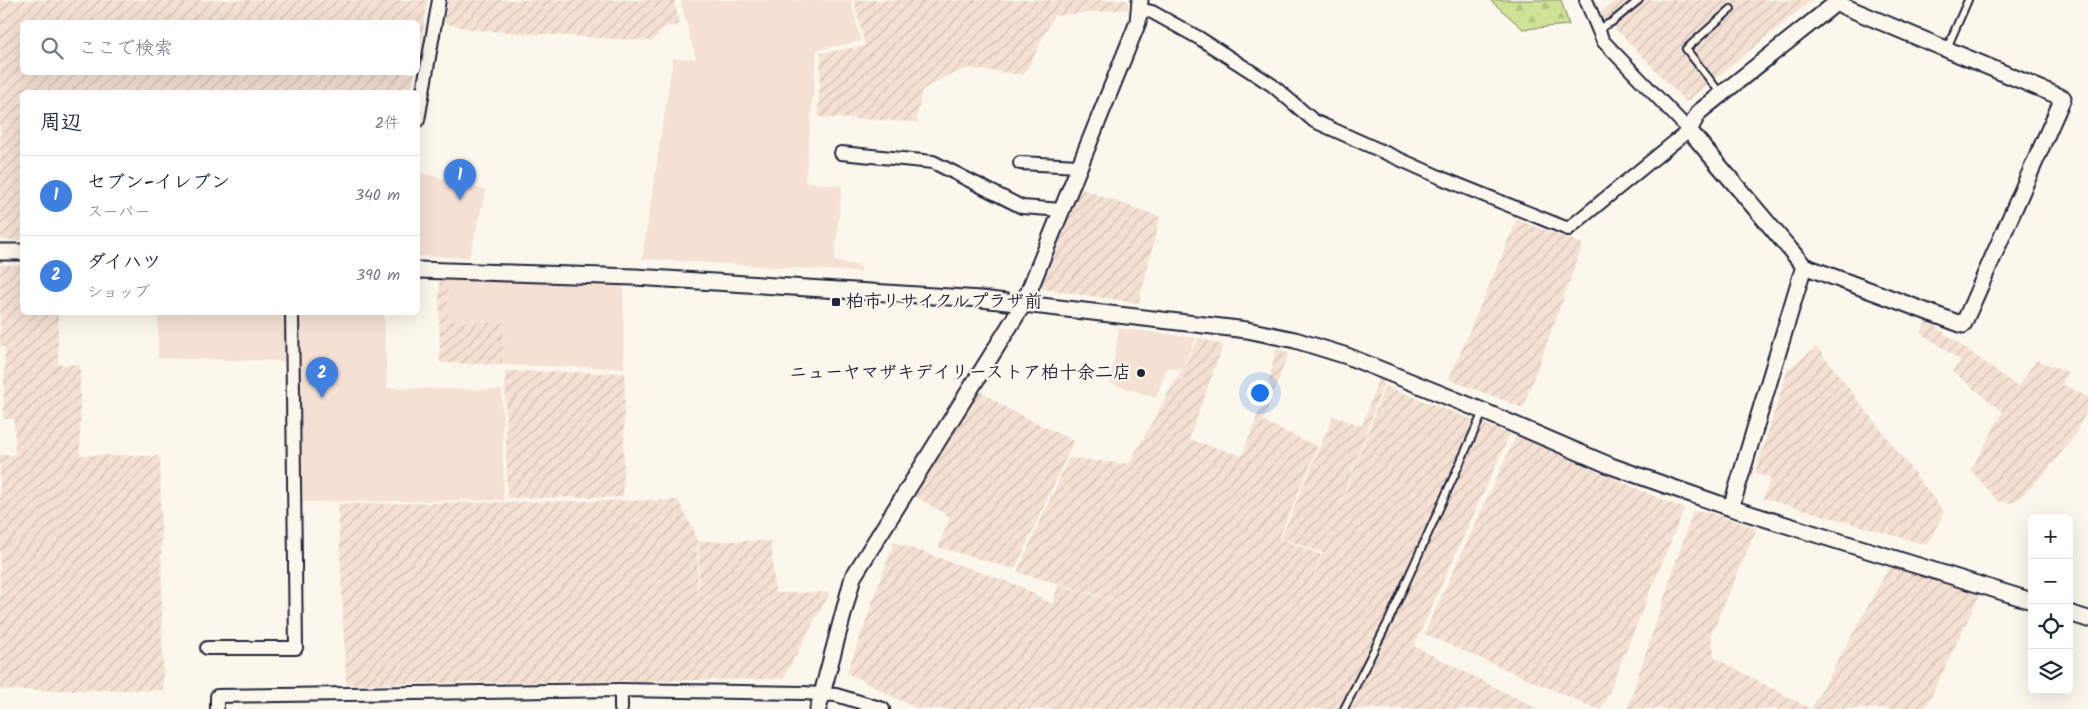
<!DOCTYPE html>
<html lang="ja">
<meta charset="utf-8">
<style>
body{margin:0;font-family:Kalam,"Klee One",sans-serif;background:#f6f6f7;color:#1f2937}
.controls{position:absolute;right:15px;bottom:15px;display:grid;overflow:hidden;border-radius:8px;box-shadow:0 5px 20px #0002}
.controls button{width:45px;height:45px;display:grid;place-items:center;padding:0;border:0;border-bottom:1px solid #e0e1e3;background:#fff;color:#1f2937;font:25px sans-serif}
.you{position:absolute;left:1259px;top:392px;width:18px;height:18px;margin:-12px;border:4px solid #fff;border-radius:50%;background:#1a73e8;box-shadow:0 0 0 8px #1a73e833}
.badge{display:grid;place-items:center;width:32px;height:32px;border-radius:50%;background:#0f766e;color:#fff;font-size:16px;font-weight:700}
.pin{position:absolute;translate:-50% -41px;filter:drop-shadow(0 1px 2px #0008)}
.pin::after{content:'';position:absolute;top:26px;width:18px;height:15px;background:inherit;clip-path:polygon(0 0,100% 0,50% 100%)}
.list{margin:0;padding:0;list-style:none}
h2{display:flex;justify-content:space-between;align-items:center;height:65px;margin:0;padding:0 20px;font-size:21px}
h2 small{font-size:16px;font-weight:400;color:#747a83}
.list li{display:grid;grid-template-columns:32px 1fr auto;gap:15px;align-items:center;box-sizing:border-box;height:80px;padding:0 20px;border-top:1px solid #e0e1e3}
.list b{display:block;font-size:19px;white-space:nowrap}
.list p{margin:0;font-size:16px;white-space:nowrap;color:#747a83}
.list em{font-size:16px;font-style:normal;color:#747a83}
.icon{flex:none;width:28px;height:28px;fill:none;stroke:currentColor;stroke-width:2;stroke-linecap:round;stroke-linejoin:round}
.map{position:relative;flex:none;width:2088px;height:709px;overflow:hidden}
.search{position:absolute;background:#fff;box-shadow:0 5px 20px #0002;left:20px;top:20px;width:400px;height:55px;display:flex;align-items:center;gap:12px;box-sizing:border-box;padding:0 18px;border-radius:8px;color:#747a83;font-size:19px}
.panel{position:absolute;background:#fff;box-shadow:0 5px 20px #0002;left:20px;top:90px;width:400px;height:225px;border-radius:8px}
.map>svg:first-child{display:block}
.built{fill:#f4e1d3}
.industrial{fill:url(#industrial-furrows)}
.forest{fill:url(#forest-firs);stroke:#798268}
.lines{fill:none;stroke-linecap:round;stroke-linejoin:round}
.service-casing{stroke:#22223b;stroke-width:10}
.minor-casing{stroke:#22223b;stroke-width:16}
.tertiary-casing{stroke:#22223b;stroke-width:19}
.service{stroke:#fbf7ec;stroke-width:6}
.minor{stroke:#fbf7ec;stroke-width:12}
.tertiary{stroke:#fbf7ec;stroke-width:15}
.poi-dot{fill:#22223b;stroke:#fbf7ec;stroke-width:2}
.labels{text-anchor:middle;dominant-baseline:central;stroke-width:4.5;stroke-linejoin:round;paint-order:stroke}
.poi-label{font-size:18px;font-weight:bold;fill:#22223b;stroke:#fbf7ec;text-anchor:start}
</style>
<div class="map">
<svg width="2088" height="709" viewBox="0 0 2088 709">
<defs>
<pattern id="industrial-furrows" width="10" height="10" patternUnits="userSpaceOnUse" patternTransform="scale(1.25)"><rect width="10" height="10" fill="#f4e1d3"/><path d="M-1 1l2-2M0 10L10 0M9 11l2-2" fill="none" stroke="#d1c1b6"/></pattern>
<pattern id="forest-firs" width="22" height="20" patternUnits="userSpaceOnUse" patternTransform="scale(1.25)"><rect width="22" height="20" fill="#d0e296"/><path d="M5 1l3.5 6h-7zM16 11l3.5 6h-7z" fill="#b2c282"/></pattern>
</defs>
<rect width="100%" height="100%" fill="#fbf7ec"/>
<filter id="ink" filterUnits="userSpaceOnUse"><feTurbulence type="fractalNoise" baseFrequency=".02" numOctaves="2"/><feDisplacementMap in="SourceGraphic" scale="10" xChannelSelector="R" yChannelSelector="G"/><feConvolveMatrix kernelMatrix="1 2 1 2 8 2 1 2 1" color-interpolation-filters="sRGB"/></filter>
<g filter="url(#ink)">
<path class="built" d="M680,0H851L861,41L817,50L805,182L842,186L834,261L861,266V272L642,259L673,58L696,59Z
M421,173L486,190L469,258L418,256V191Z
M448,278L623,281L624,368L503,365L504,322L448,321Z
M158,313H286V361L158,358Z
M297,313H384L387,388L502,390L504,500L300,502Z
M1119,328L1197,338L1180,370L1167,367L1156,398L1110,383Z"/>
<path class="industrial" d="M0,0H428L418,59V22H22V72L415,73L411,92H22V240H0Z
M448,0H674L680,25L665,27L652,41L475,30L444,23Z
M854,0H1128V9L1054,16L1024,75L969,68L945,77L922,90L916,122L818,117L821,53L865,46Z
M1616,0H1812L1686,102L1621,34L1599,14Z
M1076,187L1160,217L1139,303L1038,288Z
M1517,220L1583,244L1523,408L1449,379Z
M0,265H22V312L58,313V364L80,365V455L160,456L163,690H0V455H15L14,419H3L5,347H0Z
M439,277L448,278V321L504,322L503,365L440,363Z
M1927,320L2018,387L2036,360L2068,372L2062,384L2088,397V408L2075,435L2050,467L2026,492L2013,503L1998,501L1971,470L2003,412L1952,371L1961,361L1921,333Z
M1199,338L1223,345L1189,439L1242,456L1266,393L1276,349L1289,352L1263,421L1318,447L1279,538L1321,555L1309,590L1323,553L1281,538L1333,416L1362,426L1379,377L1385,380L1323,551L1385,386L1510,434L1414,646L1538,709H918L847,673L894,542L1019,586L1053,604L1058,585L1181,619L1017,572L1069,458L1129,464Z
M1817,347L1944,512L1927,545L1763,498L1771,478L1755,473L1788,369Z
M505,371L625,373L623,497L507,498Z
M977,389L1010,410L1074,441L1015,569L938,547L950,517L915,496Z
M1516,436L1684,509L1602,709H1597L1424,634Z
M678,500L697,537L699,611V541H771L775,593L830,592L783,679L346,684L338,504Z
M1693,511L1710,513L1757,528L1711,635L1715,658L1811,709L1890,566L1980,594L1925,709H1627Z"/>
<path class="forest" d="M1490,0H1561L1569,25L1523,29Z"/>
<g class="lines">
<g class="service-casing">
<path id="service" d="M1598,29L1612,22L1639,0
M1947,48L1968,0
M1721,94L1686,49L1731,9
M1344,709L1389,620L1483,412"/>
</g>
<g class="minor-casing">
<path id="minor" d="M1139,9L1152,12L1199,38L1272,85L1314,121L1444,179L1568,229L1689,130L1603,41L1586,0
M418,120L439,0
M841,153L933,162L1022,207L1062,210
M1020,163L1079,166
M207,648H296L292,312
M621,690V709
M217,709V696L621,690L803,693L836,695L883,709"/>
</g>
<g class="tertiary-casing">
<path id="tertiary" d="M1836,3L2063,98L1963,325L1804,266L1689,130L1699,112Z
M0,252H22
M418,270L635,277L981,299L1247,330L1295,340L1347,356L1483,411L1611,466L1731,508L2032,601
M1731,508L1804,266
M2069,613L2088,619
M818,709L853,577L1024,303L1138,22L1140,0"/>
</g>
<use href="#service" class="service"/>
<use href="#minor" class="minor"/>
<use href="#tertiary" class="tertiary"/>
</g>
</g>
<g class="poi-dot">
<rect x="831" y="297" width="10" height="10" rx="2.5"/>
<circle cx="1141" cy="373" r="5"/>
</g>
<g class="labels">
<g class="poi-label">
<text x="846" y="302">柏市リサイクルプラザ前</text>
<text x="1131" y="373" text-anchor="end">ニューヤマザキデイリーストア柏十余二店</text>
</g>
</g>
</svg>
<div class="controls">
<button>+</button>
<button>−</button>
<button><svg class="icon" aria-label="locate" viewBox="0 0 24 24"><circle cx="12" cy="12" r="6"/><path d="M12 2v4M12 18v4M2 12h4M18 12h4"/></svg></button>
<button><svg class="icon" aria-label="layers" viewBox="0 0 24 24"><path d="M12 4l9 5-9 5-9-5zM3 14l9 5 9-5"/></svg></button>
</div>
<div class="you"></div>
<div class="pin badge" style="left:460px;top:200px;background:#3f7fe0">1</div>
<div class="pin badge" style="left:322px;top:398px;background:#3f7fe0">2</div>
<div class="search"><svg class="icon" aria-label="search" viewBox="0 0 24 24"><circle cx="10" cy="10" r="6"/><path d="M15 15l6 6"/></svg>ここで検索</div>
<section class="panel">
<h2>周辺<small>2件</small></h2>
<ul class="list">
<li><span class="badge" style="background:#3f7fe0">1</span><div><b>セブン-イレブン</b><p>スーパー</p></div><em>340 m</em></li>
<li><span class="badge" style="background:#3f7fe0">2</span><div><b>ダイハツ</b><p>ショップ</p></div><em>390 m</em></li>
</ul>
</section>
</div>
